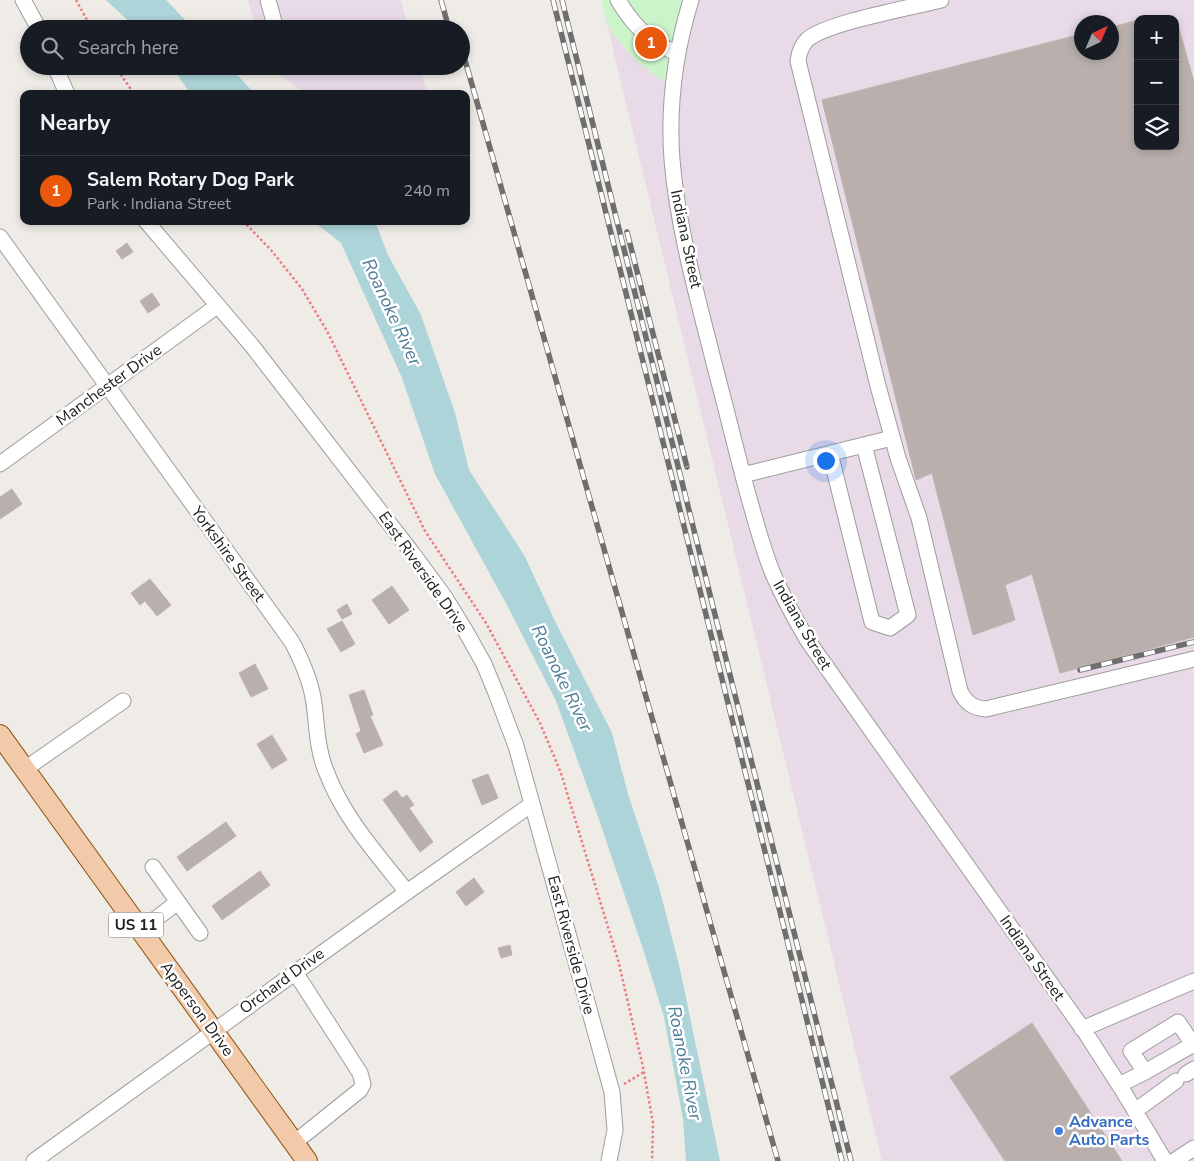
<!DOCTYPE html>
<meta charset="utf-8">
<style>
body{margin:0;font-family:"Nunito Sans",sans-serif;background:#242831;color:#f1f3f6}
.controls{position:absolute;right:15px;top:15px;display:grid;overflow:hidden;border-radius:10px;box-shadow:0 2px 8px #0003}
.controls button{width:45px;height:45px;display:grid;place-items:center;padding:0;border:0;border-bottom:1px solid #363941;background:#171b24;color:#f1f3f6;font:25px sans-serif}
.compass{position:absolute;left:1074px;top:15px;width:45px;height:45px;border-radius:50%;background:#171b24;box-shadow:0 2px 8px #0003;rotate:44deg}
.you{position:absolute;left:825px;top:460px;width:18px;height:18px;margin:-12px;border:4px solid #fff;border-radius:50%;background:#1a73e8;box-shadow:0 0 0 8px #1a73e833}
.badge{display:grid;place-items:center;width:32px;height:32px;border-radius:50%;background:#ea580c;color:#fff;font-size:16px;font-weight:700}
.pin{position:absolute;translate:-50% -50%;border:2px solid #fff;box-shadow:0 1px 5px #0006}
.list{margin:0;padding:0;list-style:none}
h2{display:flex;justify-content:space-between;align-items:center;height:65px;margin:0;padding:0 20px;font-size:21px}
h2 small{font-size:16px;font-weight:400;color:#9ea1a6}
.list li{display:grid;grid-template-columns:32px 1fr auto;gap:15px;align-items:center;box-sizing:border-box;height:70px;padding:0 20px;border-top:1px solid #363941}
.list b{display:block;font-size:19px;white-space:nowrap}
.list p{margin:0;font-size:16px;white-space:nowrap;color:#9ea1a6}
.list em{font-size:16px;font-style:normal;color:#9ea1a6}
.icon{flex:none;width:28px;height:28px;fill:none;stroke:currentColor;stroke-width:2;stroke-linecap:round;stroke-linejoin:round}
.map{position:relative;flex:none;width:1194px;height:1161px;overflow:hidden}
.search{position:absolute;background:#171b24;box-shadow:0 2px 8px #0003;left:20px;top:20px;width:450px;height:55px;display:flex;align-items:center;gap:12px;box-sizing:border-box;padding:0 18px;border-radius:28px;color:#9ea1a6;font-size:19px}
.panel{position:absolute;background:#171b24;box-shadow:0 2px 8px #0003;left:20px;top:90px;width:450px;height:135px;border-radius:10px}
.map>svg:first-child{display:block}
.industrial{fill:#e8dae7;fill-rule:evenodd}
.park{fill:#ccf4ca}
.water{fill:#add4d8}
.building{fill:#b9b0ad;stroke:#c0b2ab}
.lines{fill:none;stroke-linecap:round;stroke-linejoin:round}
.minor-casing{stroke:#9d9d9d;stroke-width:17}
.major-casing{stroke:#8c5310;stroke-width:22}
.path{stroke:#eb7c80;stroke-width:2.5;stroke-dasharray:2.5 2.5;stroke-linecap:butt}
.minor{stroke:#fff;stroke-width:15}
.major{stroke:#f2c9a9;stroke-width:20}
.rail-casing{stroke:#6e6e6e;stroke-width:5.5}
.rail{stroke:#fff;stroke-width:4;stroke-dasharray:11;stroke-linecap:butt}
.shop-dot{fill:#3f7fe0;stroke:#fff;stroke-width:2}
.labels{text-anchor:middle;dominant-baseline:central;stroke-width:5;stroke-linejoin:round;paint-order:stroke}
.shield{fill:#fff;stroke:#636363;stroke-width:1}
.shield-label{font-size:15px;font-weight:bold;fill:#202020}
.street-label{font-size:16px;fill:#202020;stroke:#fff}
.shop-label{font-size:16px;font-weight:bold;fill:#366cbe;stroke:#fff;text-anchor:start}
.water-label{font-size:18px;font-style:italic;fill:#4f7c97;stroke:#fff}
</style>
<div class="map">
<svg width="1194" height="1161" viewBox="0 0 1194 1161">
<rect width="100%" height="100%" fill="#efece7"/>
<path class="industrial" d="M248,0H401L409,29H256Z
M601,0H1194V1161H882ZM1138,19H1175V146H1138ZM1082,22H1112V52H1082Z
M268,66H420L427,94H305Z"/>
<path class="park" d="M601,0H691L674,82L660,79L634,59L613,34L607,22Z"/>
<path class="water" d="M106,0H166L194,29H137Z
M171,66H229L255,94H191Z
M310,221H375L388,255L421,315L455,413L469,470L524,555L555,621L612,733L628,794L659,887L680,969L720,1161H686L683,1119L664,1017L644,952L596,811L556,701L508,607L435,474L402,378L341,243L318,225Z"/>
<path class="building" d="M1138,20V146H1175V25H1178L1194,82V637L1060,673L1032,574L1005,585L1015,620L973,635L932,473L916,480L822,100L1082,34V52H1112V27Z
M127,243L133,252L122,259L116,251Z
M152,293L160,305L148,313L140,301Z
M12,489L22,504L0,519V497Z
M150,579L171,605L157,616L145,601L140,605L131,593Z
M392,586L409,610L389,624L372,600Z
M347,604L352,614L342,619L337,610Z
M342,621L355,644L341,652L327,629Z
M255,664L268,689L251,697L239,673Z
M364,690L373,715L370,716L383,745L364,753L356,734L361,731L349,695Z
M272,735L287,760L272,769L257,744Z
M488,774L498,798L482,805L472,780Z
M396,790L402,798L407,795L414,805L409,808L433,842L420,852L383,800Z
M226,822L236,836L187,871L177,857Z
M260,871L270,885L222,920L212,906Z
M474,878L484,892L466,906L456,892Z
M510,945L512,955L501,958L498,948Z
M1032,1023L1122,1161H1005L950,1077Z"/>
<g class="lines">
<g class="minor-casing">
<path id="minor" d="M23,0L39,29
M268,0L276,29
M618,0C632,24 650,44 678,53
M691,0C675,52 668,106 672,160C678,230 698,299 715,367C726,408 736,450 747,491C755,519 762,547 773,574C783,597 795,619 808,641L1085,1032L1123,1091L1165,1161
M941,0C914,7 824,23 807,40C801,46 799,53 798,61L878,386L898,458L919,518L960,691C966,703 973,708 986,709L1194,659
M55,66L67,94
M146,221L253,347L413,554L444,596L465,630L484,664L496,693L516,746L612,1092L615,1130L609,1161
M0,237L292,642C302,661 311,681 314,703C317,726 317,749 326,771C343,817 377,854 407,892
M830,453L872,622L890,628L908,615L864,445
M0,464L217,306
M743,475L892,438
M25,769L123,701
M153,867L200,933
M141,930L178,902
M1082,1029L1194,981
M1145,1072L1192,1045
M1186,1074L1194,1069
M1119,1085L1145,1072L1131,1051L1178,1022L1194,1046
M1135,1111L1176,1081
M294,1143L360,1090L363,1084L360,1073L295,972
M34,1161L407,892L532,804
M1174,1161L1194,1148"/>
</g>
<g class="major-casing">
<path id="major" d="M0,735L307,1161"/>
</g>
<path class="path" d="M76,0L92,29
M115,66L134,94
M243,221L271,250L302,289L327,331L425,531L486,623L540,723L561,773L618,960L643,1067L653,1123L652,1161
M624,1084L644,1072"/>
<use href="#minor" class="minor"/>
<use href="#major" class="major"/>
<g class="rail-casing">
<path id="rail" d="M441,0L449,29
M553,0L842,1161
M562,0L851,1161
M461,46L778,1161
M627,232L687,467
M1080,670L1194,642"/>
</g>
<use href="#rail" class="rail"/>
</g>
<circle class="shop-dot" cx="1059" cy="1131" r="5"/>
<g class="labels">
<rect class="shield" x="108.5" y="912.5" width="55" height="25" rx="4"/>
<g class="shield-label">
<text x="136" y="925">US 11</text>
</g>
<g class="street-label">
<text transform="translate(686 239) rotate(78)">Indiana Street</text>
<text transform="translate(109 385) rotate(-36)">Manchester Drive</text>
<text transform="translate(228 554) rotate(54)">Yorkshire Street</text>
<text transform="translate(423 572) rotate(55)">East Riverside Drive</text>
<text transform="translate(802 625) rotate(60)">Indiana Street</text>
<text transform="translate(571 945) rotate(75)">East Riverside Drive</text>
<text transform="translate(1032 958) rotate(55)">Indiana Street</text>
<text transform="translate(282 981) rotate(-36)">Orchard Drive</text>
<text transform="translate(197 1009) rotate(54)">Apperson Drive</text>
</g>
<g class="shop-label">
<text x="1069" y="1122">Advance<tspan x="1069" dy="18">Auto Parts</tspan></text>
</g>
<g class="water-label">
<text transform="translate(392 312) rotate(65)">Roanoke River</text>
<text transform="translate(562 678) rotate(64)">Roanoke River</text>
<text transform="translate(685 1063) rotate(79)">Roanoke River</text>
</g>
</g>
</svg>
<div class="controls">
<button>+</button>
<button>−</button>
<button><svg class="icon" aria-label="layers" viewBox="0 0 24 24"><path d="M12 4l9 5-9 5-9-5zM3 14l9 5 9-5"/></svg></button>
</div>
<svg class="compass" viewBox="-18 -18 36 36"><path d="M0-13l5 13h-10z" fill="#e53935"/><path d="M0 13l5-13h-10z" fill="#9ea1a6"/></svg>
<div class="you"></div>
<div class="pin badge" style="left:651px;top:43px">1</div>
<div class="search"><svg class="icon" aria-label="search" viewBox="0 0 24 24"><circle cx="10" cy="10" r="6"/><path d="M15 15l6 6"/></svg>Search here</div>
<section class="panel">
<h2>Nearby<small></small></h2>
<ul class="list">
<li><span class="badge">1</span><div><b>Salem Rotary Dog Park</b><p>Park · Indiana Street</p></div><em>240 m</em></li>
</ul>
</section>
</div>
